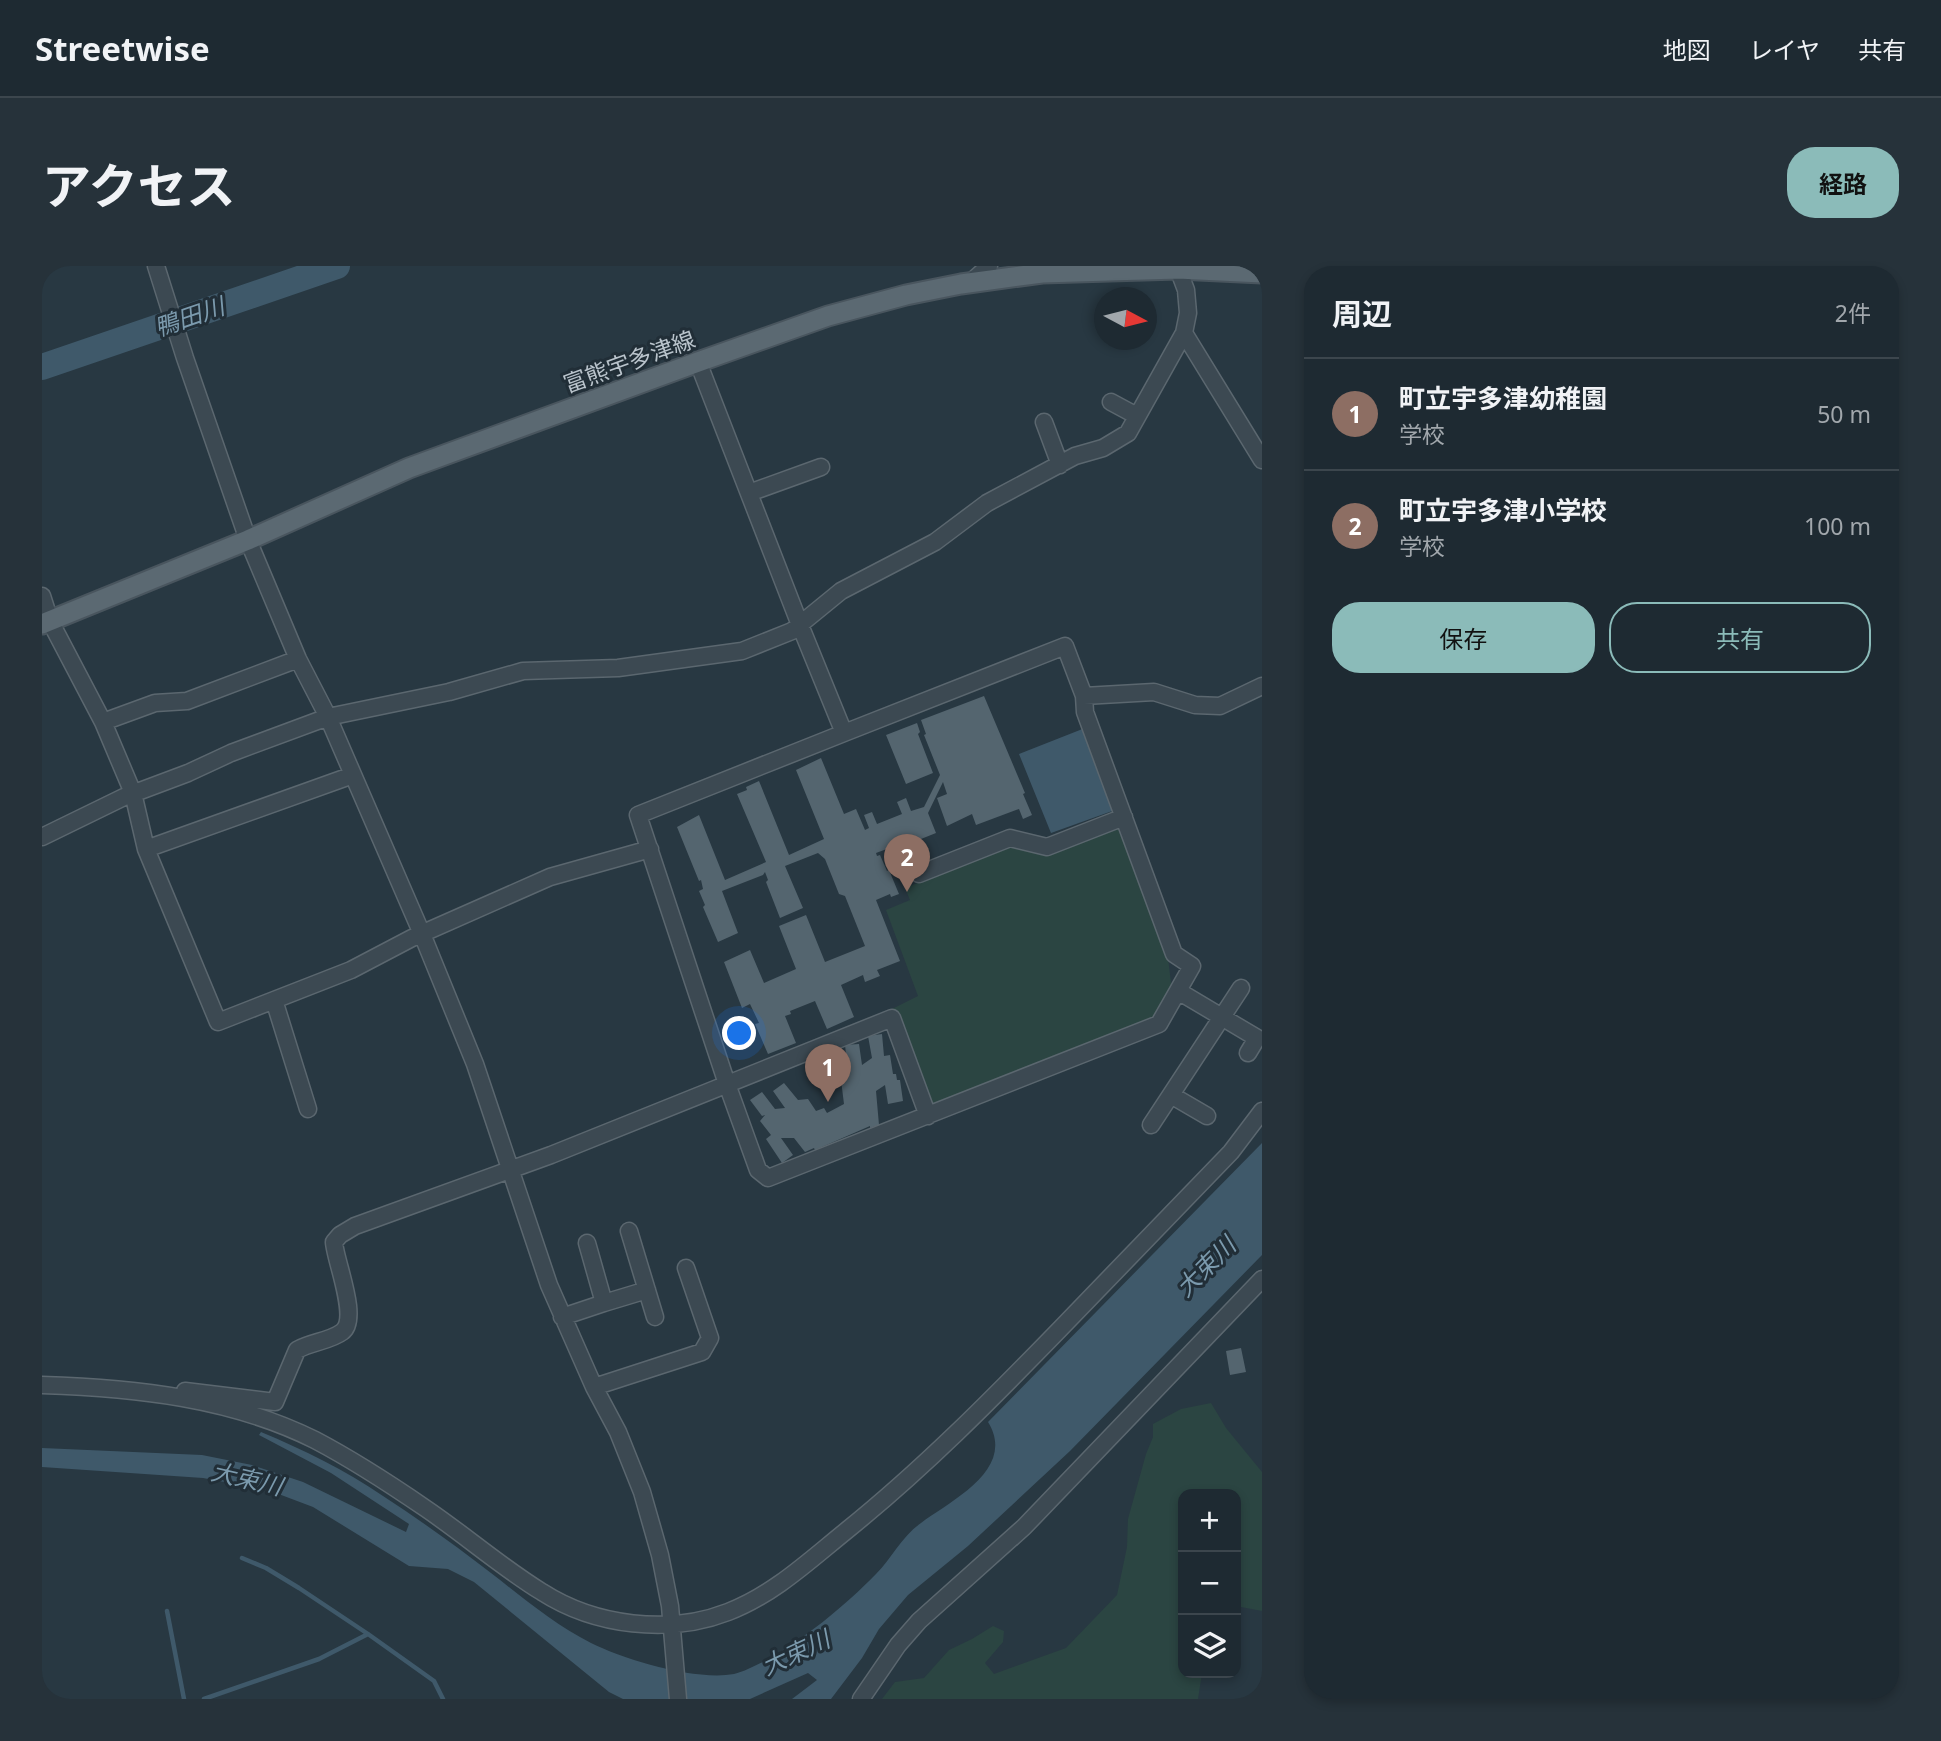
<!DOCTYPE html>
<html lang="ja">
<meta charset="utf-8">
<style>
body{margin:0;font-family:"Noto Sans","Noto Sans JP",sans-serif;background:#26323a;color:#f1f3f6}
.controls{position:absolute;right:21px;bottom:21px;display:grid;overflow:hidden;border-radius:14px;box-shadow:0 4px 10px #0003}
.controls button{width:63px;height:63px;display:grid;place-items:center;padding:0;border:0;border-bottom:2px solid #3c464d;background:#1e2a32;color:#f1f3f6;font:35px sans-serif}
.compass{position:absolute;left:1052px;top:21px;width:63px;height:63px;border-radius:50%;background:#1e2a32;box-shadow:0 4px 10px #0003;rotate:97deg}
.you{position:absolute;left:698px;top:768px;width:24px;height:24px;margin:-18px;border:5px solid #fff;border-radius:50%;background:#1a73e8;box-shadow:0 0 0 10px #1a73e833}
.badge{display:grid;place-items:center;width:46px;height:46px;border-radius:50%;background:#8bbbb9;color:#fff;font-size:23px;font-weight:700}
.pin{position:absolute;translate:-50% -58px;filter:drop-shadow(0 2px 4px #0008)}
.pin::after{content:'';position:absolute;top:37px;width:24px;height:21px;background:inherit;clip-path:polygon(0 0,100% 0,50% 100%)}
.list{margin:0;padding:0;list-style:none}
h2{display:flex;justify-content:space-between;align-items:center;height:91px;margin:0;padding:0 28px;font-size:30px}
h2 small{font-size:23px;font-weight:400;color:#a1a7ac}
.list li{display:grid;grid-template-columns:46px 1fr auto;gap:21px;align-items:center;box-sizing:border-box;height:112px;padding:0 28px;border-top:2px solid #3c464d}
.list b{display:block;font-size:26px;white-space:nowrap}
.list p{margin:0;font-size:23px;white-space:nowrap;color:#a1a7ac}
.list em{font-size:23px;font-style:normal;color:#a1a7ac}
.actions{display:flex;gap:14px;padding:21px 28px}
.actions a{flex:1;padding:16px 0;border:2px solid #8bbbb9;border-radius:28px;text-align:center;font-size:24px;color:#8bbbb9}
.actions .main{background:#8bbbb9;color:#111}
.icon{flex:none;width:38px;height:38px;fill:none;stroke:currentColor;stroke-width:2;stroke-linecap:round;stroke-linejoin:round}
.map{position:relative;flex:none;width:1220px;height:1433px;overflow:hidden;border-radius:28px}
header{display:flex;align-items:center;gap:42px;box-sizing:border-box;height:98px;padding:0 35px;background:#1e2a32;border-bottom:2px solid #3c464d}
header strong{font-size:33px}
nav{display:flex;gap:38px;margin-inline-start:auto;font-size:24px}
.intro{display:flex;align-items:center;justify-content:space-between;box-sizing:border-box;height:168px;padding:0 42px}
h1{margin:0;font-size:49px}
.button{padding:18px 32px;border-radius:28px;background:#8bbbb9;color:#111;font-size:24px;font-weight:700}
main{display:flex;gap:42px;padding:0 42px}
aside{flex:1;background:#1e2a32;border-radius:28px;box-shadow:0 4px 10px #0003}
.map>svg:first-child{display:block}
.green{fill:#2b4542}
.water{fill:#3f596a}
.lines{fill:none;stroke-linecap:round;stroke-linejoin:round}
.stream{stroke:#3f596a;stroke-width:4.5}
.river{stroke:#3f596a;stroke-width:26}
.building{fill:#54656f}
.minor-casing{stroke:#5b676f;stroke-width:19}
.major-casing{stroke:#49555e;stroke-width:23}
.minor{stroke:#3c4952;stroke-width:16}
.major{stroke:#5b6972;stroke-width:19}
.labels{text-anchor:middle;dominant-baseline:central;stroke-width:6;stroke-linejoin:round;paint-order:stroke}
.street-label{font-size:23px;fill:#bac4cc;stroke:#212e37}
.water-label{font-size:24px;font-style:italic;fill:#7b9aad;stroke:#212e37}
</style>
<header>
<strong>Streetwise</strong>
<nav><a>地図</a><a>レイヤ</a><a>共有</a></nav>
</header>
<div class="intro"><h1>アクセス</h1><a class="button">経路</a></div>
<main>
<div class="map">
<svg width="1220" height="1433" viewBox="0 0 1220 1433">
<rect width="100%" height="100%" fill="#283842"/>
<path class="green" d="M1078,559L1126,692L1130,725L1113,753L890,843L850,743L876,730L844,644L868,634L863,622L966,580L1007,589Z
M1169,1137L1184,1162L1220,1206V1345L1194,1340V1228H1141V1407H1160L1156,1433H840L853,1416L882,1412L907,1384L930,1373L951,1360L962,1365L961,1376L943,1397L952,1408L1024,1382L1075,1329L1085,1281L1086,1253L1104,1188L1111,1171V1158L1139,1143Z"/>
<path class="water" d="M1043,462L1073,544L1009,567L977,488Z
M1220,877V989L1028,1185L926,1280L866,1329L837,1363L820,1392L789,1433H750L775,1414L766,1407L708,1433H581L567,1426L432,1316L406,1303L367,1300L271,1241L226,1224L161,1212L0,1201V1182L160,1189L210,1199L261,1216L364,1266L367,1258L289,1207L217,1169L219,1166C262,1184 303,1204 341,1230C378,1254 414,1280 449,1307C480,1331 513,1359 549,1377C583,1394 654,1415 692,1408C701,1406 712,1400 721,1396C760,1375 803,1340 834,1308C850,1292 860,1270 879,1257C910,1234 975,1203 946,1156Z"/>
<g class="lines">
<path class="stream" d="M200,1292L224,1302L257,1322L326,1368L392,1415L401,1433
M125,1345L142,1433
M162,1433L277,1393L326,1368"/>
<path class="river" d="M0,101L295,0"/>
</g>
<path class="building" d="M942,430L983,527L981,528L990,549L981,553L977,543L934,559L930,548L905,560L895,532L905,528L901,516L886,547L894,567L854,583L853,580L834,587L835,590L838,589L845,605L847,604L857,628L849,631L848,628L834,634L858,695L835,704L838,710L823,716L821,709L799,719L812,751L785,763L773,735L748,745L749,748L743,750L754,777L726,788L713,758L717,757L708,738L700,742L682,696L708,684L722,717L754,703L737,660L764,649L783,696L823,680L803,630L797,628L783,593L776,587L743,600L761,642L738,652L724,616L726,614L723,606L721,609L680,625L696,667L676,676L661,641L663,639L657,625L661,623L659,614L657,615L635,561L657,549L683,614L724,596L695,528L705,524L704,521L717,515L747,589L782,573L754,504L779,492L802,548L814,543L823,564L827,562L822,549L830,546L835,558L860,548L855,536L864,532L869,545L882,541L898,509L882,469L884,468L879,454Z
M875,457L878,466L876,468L891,507L864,518L844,469Z
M840,768L842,790L848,789L851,808H854L855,814H858L861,835L846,838L843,819L834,825L837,859L828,862V860L773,884L772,882L763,886L752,872H739L751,889L740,897L724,873L729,869L718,855L723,849L720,850L708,834L720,826L733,843L743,842L731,825L742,817L756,834L766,833L774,845L782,842L785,847L802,838L799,814L808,800L805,798L803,779L817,778L820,799L830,792L826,770Z
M1199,1082L1204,1106L1188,1109L1184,1085Z"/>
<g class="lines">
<g class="minor-casing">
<path id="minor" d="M114,0L143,92L206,274L256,393L286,451L380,668L433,798L507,1019L552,1121L576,1166L600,1226L618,1289L628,1340L636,1433
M928,17L947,0
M1142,67L1220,194
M656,96L758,359L802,467L1023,380L1042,430L1112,426L1153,439L1178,440L1220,420
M1069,136L1095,150
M1002,156L1018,199
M707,227L779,201
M0,330L8,355L61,456L91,527L104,583L176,756L309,704L370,672L508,611L608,583
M61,456L113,437L145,435L256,393
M802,467L596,549L685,818L716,904L726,912L1117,758L1150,700L1132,688L1043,446L1042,430
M0,571L82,531L146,507L189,487L286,451L407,426L481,405L576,402L700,385L750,365L799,325L893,276L945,237L1033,190L1061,182L1086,167L1142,67L1146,47L1144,24L1135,0
M104,583L311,509
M877,608L968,572L1005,581L1082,551
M1136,725L1215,772L1206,787
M232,734L266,843
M1129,829L1165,850
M1109,859L1199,722
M587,965L613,1051
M562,1037L605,1024
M520,1051L562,1037L545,977
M0,1119C93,1122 189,1132 273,1174C311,1194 348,1218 383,1242C423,1269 459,1301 500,1326C553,1360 627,1369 686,1346C731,1329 768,1294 804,1265C881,1203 950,1133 1019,1062C1075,1004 1132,945 1189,886L1220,845
M552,1121L660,1086L668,1072L644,1002
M143,1125L233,1136L255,1084C269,1076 288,1075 300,1066C318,1053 293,995 292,976L298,969L313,960L509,889L850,752L886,850
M819,1433L856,1379L877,1355L982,1261L1220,1013"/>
</g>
<g class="major-casing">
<path id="major" d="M0,358L206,274L367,202L656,96L786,50L864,29L919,18L1000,7L1136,3L1220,7"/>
</g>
<use href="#minor" class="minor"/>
<use href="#major" class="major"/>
</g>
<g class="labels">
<g class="street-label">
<text transform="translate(587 95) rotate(-20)">富熊宇多津線</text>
</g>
<g class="water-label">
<text transform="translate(147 50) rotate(-19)">鴨田川</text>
<text transform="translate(1163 1000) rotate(-45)">大束川</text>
<text transform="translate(205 1212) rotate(13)">大束川</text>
<text transform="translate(753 1386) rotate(-25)">大束川</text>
</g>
</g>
</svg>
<div class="controls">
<button>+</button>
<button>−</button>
<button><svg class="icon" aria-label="layers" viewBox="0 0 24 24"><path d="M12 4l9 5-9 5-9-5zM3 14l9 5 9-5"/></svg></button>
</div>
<svg class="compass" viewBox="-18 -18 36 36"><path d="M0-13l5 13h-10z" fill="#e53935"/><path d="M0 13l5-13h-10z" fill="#a1a7ac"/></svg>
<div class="you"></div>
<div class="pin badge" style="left:786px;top:836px;background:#8d6e63">1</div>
<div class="pin badge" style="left:865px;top:626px;background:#8d6e63">2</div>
</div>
<aside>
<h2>周辺<small>2件</small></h2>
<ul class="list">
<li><span class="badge" style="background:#8d6e63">1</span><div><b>町立宇多津幼稚園</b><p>学校</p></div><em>50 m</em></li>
<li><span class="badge" style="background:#8d6e63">2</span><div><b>町立宇多津小学校</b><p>学校</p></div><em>100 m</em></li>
</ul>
<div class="actions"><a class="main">保存</a><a>共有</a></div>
</aside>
</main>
